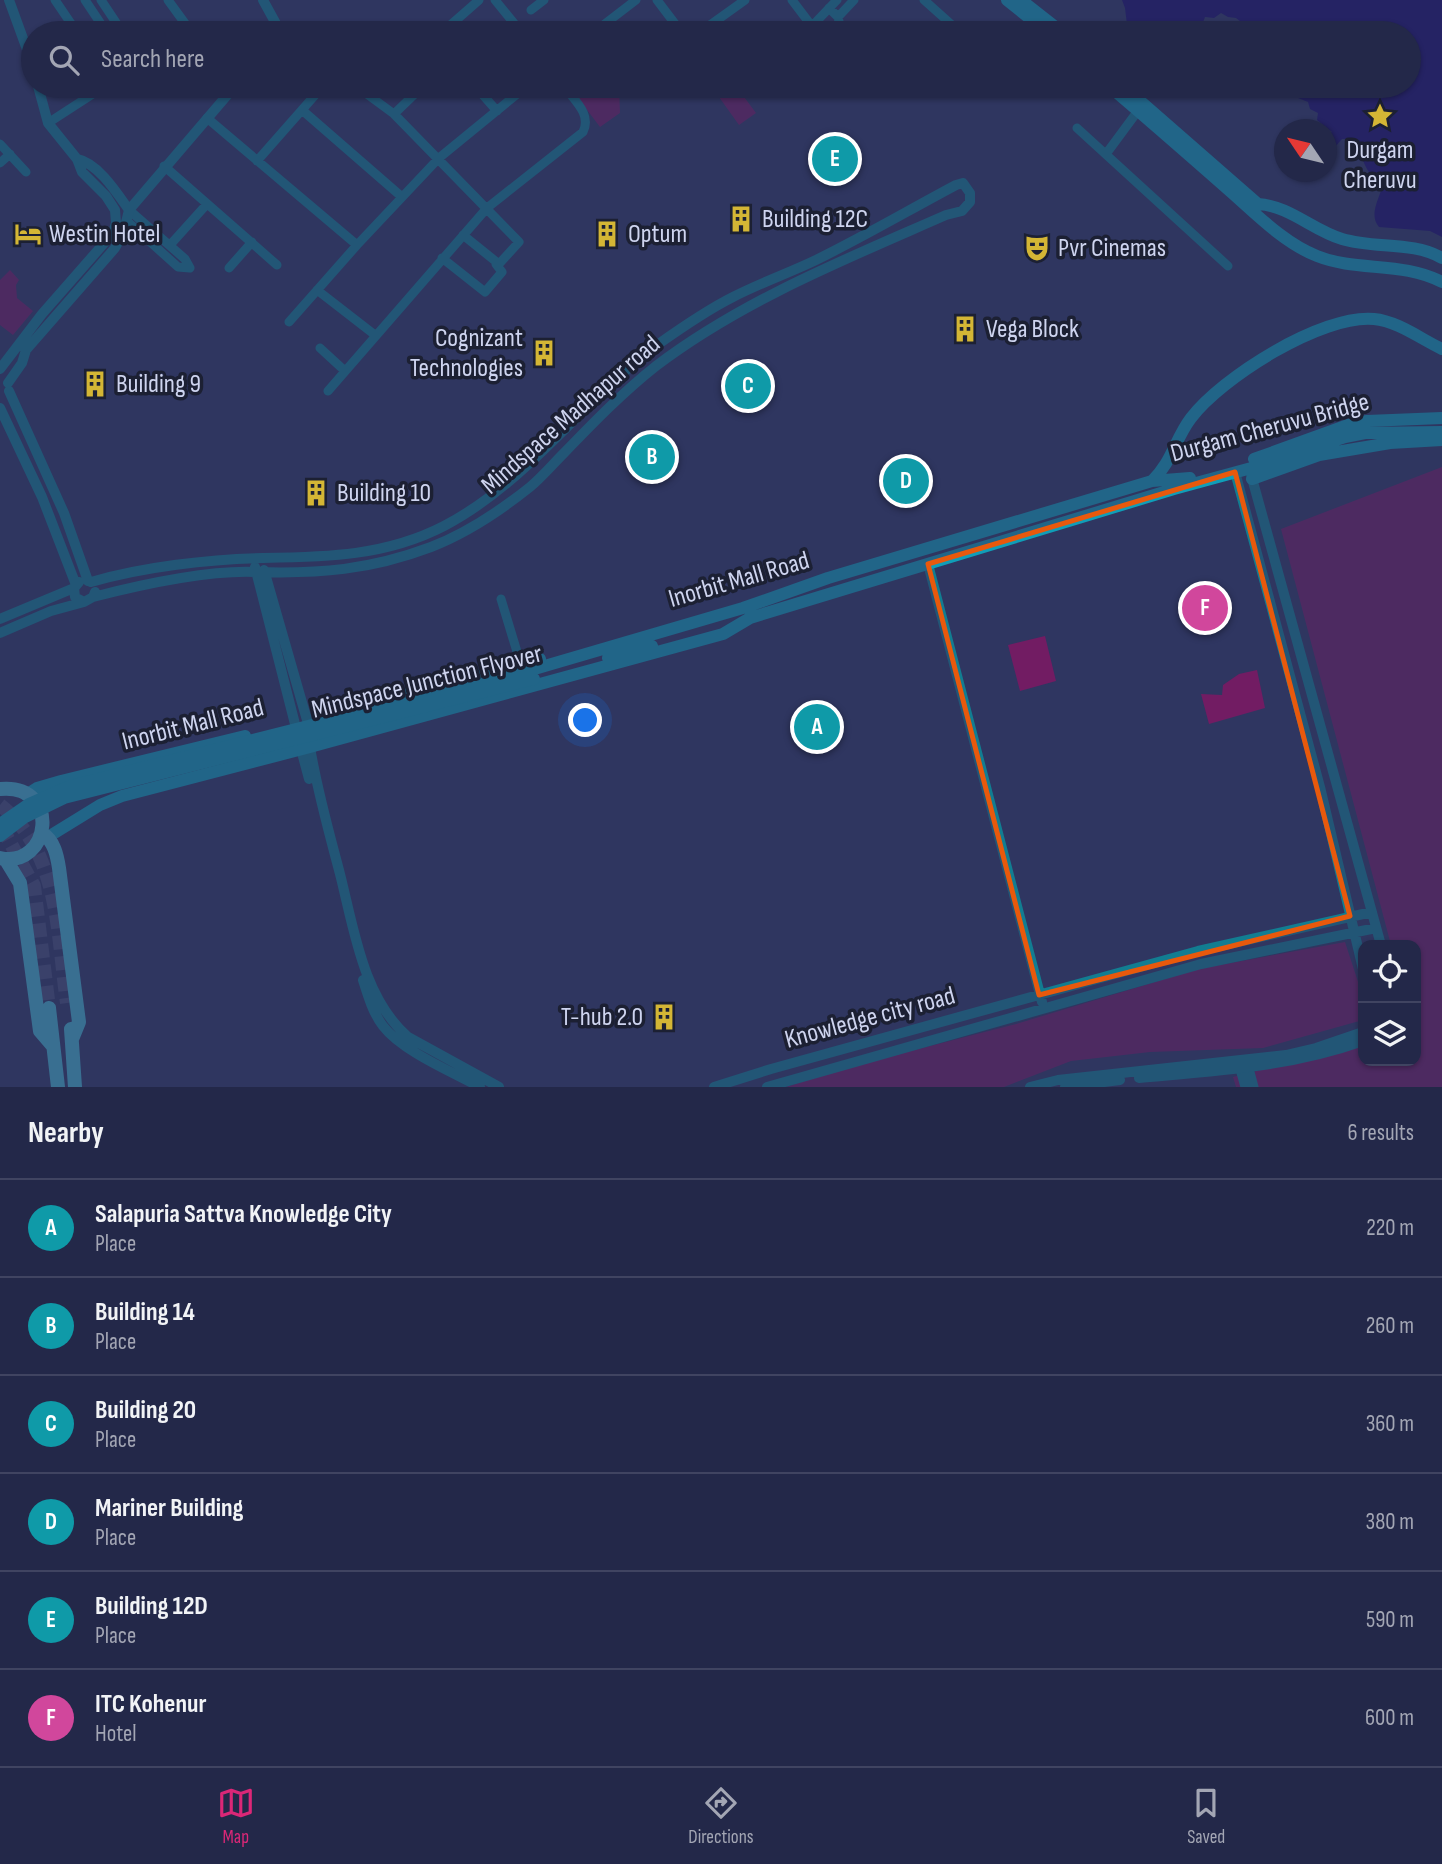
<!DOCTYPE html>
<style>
body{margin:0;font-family:"Sofia Sans Condensed",sans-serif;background:#2f3453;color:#f1f3f6}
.controls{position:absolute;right:21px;bottom:21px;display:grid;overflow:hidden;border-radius:14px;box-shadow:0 2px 5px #0004}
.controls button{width:63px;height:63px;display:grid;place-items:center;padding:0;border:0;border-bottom:2px solid #404461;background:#232849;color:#f1f3f6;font:35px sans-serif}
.compass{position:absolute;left:1274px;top:119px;width:63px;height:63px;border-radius:50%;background:#232849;box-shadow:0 2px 5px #0004;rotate:305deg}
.you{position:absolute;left:586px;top:721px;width:24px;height:24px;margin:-18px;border:5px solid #fff;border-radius:50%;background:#1a73e8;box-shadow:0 0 0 10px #1a73e833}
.badge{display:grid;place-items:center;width:46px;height:46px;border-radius:50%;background:#db2777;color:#fff;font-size:23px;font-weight:700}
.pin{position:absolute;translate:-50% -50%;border:4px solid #fff;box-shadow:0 2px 7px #0006}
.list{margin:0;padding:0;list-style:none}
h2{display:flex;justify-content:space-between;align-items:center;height:91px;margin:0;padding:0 28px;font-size:30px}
h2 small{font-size:23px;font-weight:400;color:#a3a6b4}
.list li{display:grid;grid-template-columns:46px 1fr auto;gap:21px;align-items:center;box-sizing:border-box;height:98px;padding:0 28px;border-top:2px solid #404461}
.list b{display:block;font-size:26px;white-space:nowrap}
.list p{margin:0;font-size:23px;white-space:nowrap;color:#a3a6b4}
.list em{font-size:23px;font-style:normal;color:#a3a6b4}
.icon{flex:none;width:38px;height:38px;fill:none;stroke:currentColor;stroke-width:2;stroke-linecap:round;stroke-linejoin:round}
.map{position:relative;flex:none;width:1442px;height:1087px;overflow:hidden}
.search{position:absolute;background:#232849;box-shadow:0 2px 5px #0004;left:21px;right:21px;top:21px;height:77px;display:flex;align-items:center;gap:18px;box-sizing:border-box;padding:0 24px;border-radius:38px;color:#a3a6b4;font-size:26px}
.sheet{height:679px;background:#232849}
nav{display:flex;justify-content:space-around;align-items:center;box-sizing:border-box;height:98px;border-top:2px solid #404461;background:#232849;font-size:19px;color:#a3a6b4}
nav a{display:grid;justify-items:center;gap:4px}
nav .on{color:#db2777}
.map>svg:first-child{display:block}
.green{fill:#721c63}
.water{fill:#190d68}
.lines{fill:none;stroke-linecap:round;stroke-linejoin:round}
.primary-tunnel{stroke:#474e76;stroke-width:14;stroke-dasharray:14 7;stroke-linecap:butt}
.minor{stroke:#127d91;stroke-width:9}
.tertiary{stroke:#127d91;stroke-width:10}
.secondary{stroke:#109eb8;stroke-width:12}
.primary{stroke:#46b4cd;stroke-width:14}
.secondary-bridge{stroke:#109eb8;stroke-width:12}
.marked{fill:none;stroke:#e8590c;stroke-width:5;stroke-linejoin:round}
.labels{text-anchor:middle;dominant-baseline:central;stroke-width:7;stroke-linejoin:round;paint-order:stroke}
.poi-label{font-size:26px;fill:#ced4ef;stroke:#1c2033;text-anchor:start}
.street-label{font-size:26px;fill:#ced4ef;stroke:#1c2033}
</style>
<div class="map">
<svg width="1442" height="1087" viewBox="0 0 1442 1087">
<rect width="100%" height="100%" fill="#2f3661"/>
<path class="green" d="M569,86H619L620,113L600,127Z
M736,86L756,113L739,125L719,97Z
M10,270L19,280L16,285L17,298L33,311L13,335L0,325V280Z
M1442,467V1087H1236L1233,1077L1363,1044V1061H1416V945H1391L1281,529Z
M1045,636L1056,681L1020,691L1008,645Z
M1257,670L1265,708L1209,724L1201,694L1222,695L1223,685L1239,674Z
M1345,942L1363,997V1020L1263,1048L1150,1052L1071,1061L1004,1087H786L852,1066L1016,1024L1198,969Z"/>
<path class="water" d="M1122,0H1442V237L1430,231L1379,227C1368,214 1380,198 1383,184C1379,178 1372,177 1369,172C1360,158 1364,153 1348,142V139H1342L1335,147L1330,145L1327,140L1328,134L1332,132L1317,120L1318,113L1310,109L1308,102L1298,98L1289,88L1291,86H1409V33H1255L1236,18L1228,17L1221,13L1214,18L1205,17L1202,25L1192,33H1128L1125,8Z"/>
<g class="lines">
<path class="primary-tunnel" d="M0,805C60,852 57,934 67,1003
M0,828L7,837L34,886L49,1008"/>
<path class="minor" d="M55,0L72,25L66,33
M85,0L107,33
M101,0L123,33
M168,0L192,33
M495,0L522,33
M657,0L682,33
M792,0L817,33
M924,0L952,25L955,33
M829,8L838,17L840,26L859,33
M531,10L544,0
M838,17L854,0
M813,25L837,0
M446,29L479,0
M593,33L636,0
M699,33L745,0
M63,86L72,91L81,86
M356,86L394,114L519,242L499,264L463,235
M475,86L497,111
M302,110L402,197
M394,114L423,86
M207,118L357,245
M48,123L105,86
M1077,128L1228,266
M0,144L26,172
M1106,154L1140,108
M257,161L323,86
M0,163L10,154
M164,166L277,265
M129,210L185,259L190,268
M127,221L178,267L190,268
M170,245L207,204
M442,258L485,292L502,272L496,264
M229,268L252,242
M317,290L375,335
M289,322L357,245L439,158L527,86
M320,348L345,371
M328,391L487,208L583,132C592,114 574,100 564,86
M501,599L521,665
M1247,1061L1254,1087
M1238,1062L1245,1087"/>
<path class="tertiary" d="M9,0L33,66
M263,0L280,31L279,33
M129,210L235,86
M0,369L42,314L113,233L116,223L115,210L106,196L82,172L77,159L48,123L38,86
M8,383L22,363L26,350L115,248L124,231L129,210C117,193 98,163 77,159
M9,391L64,513L88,581
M0,408L42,497L76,585
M1250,471L1381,945
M1235,472L1320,787L1363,969
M928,564L1042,1002
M255,567L295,724
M264,570L307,720
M91,582C142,567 210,559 263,558C327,557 386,556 444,526C528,482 582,401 657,345C681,328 707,310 733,297C760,283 789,273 816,260C863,237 909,210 956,185L963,183L970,193V202L962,211L946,215C846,259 743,300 656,366C623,392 593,423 564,453C553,464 542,477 530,487C500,511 467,533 431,547C370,570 319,574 255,572C207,570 140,585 93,597
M74,588L75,597L84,602L93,597L95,592
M0,619L74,588L79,582
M0,633L51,611L84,602
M310,747C317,790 329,832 340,874C354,929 363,998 408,1037L499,1087
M301,749L309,779
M363,980C368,996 373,1013 383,1026C402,1051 452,1072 480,1087
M1139,1078C1216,1071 1290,1067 1363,1041
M714,1087L771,1069L1198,951L1372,912
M767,1087L1201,964L1376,928
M1030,1087L1058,1080L1286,1055L1316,1048L1363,1032
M1065,1087L1120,1080"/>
<path class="secondary" d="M1007,0L1048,33
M1021,0L1063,33
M1109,86C1150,121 1190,156 1231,192C1256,214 1284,243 1317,256C1357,272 1402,261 1442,282
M1123,86L1258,204C1290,206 1312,230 1342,239C1375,249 1412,241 1442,258
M1254,459L1351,424L1367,421L1442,418
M1252,479L1319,455L1390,443L1442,440
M1152,481L1190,478
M608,658L652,646
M531,670L743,608L828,578L1152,481C1172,462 1175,439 1191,418C1221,378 1322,314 1374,319C1397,321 1421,339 1442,349
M351,709L540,659
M26,795L37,788L61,781L245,736
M48,837L100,805L122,796L310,747L723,634L750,618L1174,489L1255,467L1345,437L1365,433L1442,432"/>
<path class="primary" d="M0,789C62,783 51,869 0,858
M43,834C54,841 57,855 59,868L79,1022L72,1039
M6,860L20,883L40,1031L52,1045
M49,1008L58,1087
M71,1029L75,1087"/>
<path class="secondary-bridge" d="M0,824L29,804L70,786L531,670
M0,836L25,817L64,798L534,679"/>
</g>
<path d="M0 0H1442V1087H0ZM1235,472L1350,916L1039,995L928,564Z" fill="#2f3661" fill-opacity=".55" fill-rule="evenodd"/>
<path class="marked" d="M1235,472L1350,916L1039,995L928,564Z"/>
<defs>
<g id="sight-bare" transform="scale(2.1)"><path d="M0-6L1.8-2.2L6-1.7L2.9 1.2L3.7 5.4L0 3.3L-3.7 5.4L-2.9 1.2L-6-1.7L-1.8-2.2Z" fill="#d4b635" stroke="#1c2033" stroke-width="2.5" paint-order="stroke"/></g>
<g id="building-bare" transform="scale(2.1)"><path d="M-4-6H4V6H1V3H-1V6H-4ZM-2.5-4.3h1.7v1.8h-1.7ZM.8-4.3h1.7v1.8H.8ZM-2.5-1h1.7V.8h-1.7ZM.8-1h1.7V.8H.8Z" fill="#d4b635" stroke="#1c2033" stroke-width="2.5" paint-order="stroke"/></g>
<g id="hotel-bare" transform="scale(2.1)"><path d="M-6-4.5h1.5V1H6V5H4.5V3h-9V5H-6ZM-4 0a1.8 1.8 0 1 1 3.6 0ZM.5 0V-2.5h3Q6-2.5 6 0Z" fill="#d4b635" stroke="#1c2033" stroke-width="2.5" paint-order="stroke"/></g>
<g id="theatre-bare" transform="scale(2.1)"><path d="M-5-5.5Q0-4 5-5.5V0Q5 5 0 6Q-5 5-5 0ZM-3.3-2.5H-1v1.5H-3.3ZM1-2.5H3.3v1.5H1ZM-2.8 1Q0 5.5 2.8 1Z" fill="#d4b635" stroke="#1c2033" stroke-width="2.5" paint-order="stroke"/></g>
</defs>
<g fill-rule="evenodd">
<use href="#sight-bare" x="1380" y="116"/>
<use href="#building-bare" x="741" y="219"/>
<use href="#hotel-bare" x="28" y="234"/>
<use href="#building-bare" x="607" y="234"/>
<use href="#theatre-bare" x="1037" y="248"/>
<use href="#building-bare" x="965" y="329"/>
<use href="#building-bare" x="544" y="353"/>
<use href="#building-bare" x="95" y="384"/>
<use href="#building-bare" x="316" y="493"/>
<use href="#building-bare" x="664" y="1017"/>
</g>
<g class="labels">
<g class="poi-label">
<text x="1380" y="150" text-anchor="middle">Durgam<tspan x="1380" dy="30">Cheruvu</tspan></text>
<text x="762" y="219">Building 12C</text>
<text x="49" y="234">Westin Hotel</text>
<text x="628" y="234">Optum</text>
<text x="1058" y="248">Pvr Cinemas</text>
<text x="986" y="329">Vega Block</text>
<text x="523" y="338" text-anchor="end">Cognizant<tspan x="523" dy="30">Technologies</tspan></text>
<text x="116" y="384">Building 9</text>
<text x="337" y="493">Building 10</text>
<text x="643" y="1017" text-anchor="end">T-hub 2.0</text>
</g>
<g class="street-label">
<text transform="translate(571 415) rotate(-41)">Mindspace Madhapur road</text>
<text transform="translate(1270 428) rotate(-15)">Durgam Cheruvu Bridge</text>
<text transform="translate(739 580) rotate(-16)">Inorbit Mall Road</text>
<text transform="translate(427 682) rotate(-14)">Mindspace Junction Flyover</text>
<text transform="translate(193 725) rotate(-14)">Inorbit Mall Road</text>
<text transform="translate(870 1018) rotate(-15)">Knowledge city road</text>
</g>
</g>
</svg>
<div class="controls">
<button><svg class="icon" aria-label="locate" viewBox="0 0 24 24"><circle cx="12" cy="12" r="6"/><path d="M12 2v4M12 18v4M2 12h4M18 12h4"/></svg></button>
<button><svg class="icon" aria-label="layers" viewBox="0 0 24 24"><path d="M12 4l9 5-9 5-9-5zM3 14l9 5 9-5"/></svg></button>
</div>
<svg class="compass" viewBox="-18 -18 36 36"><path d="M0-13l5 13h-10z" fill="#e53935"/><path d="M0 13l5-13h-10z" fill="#a3a6b4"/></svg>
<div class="you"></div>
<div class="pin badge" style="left:817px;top:727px;background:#0f9aa8">A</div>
<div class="pin badge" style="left:652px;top:457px;background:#0f9aa8">B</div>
<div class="pin badge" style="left:748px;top:386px;background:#0f9aa8">C</div>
<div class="pin badge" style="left:906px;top:481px;background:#0f9aa8">D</div>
<div class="pin badge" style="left:835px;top:159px;background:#0f9aa8">E</div>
<div class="pin badge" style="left:1205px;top:608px;background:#d1479c">F</div>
<div class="search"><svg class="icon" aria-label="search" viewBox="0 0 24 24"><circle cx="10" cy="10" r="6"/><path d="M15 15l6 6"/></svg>Search here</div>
</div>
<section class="sheet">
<h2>Nearby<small>6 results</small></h2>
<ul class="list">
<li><span class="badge" style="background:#0f9aa8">A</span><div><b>Salapuria Sattva Knowledge City</b><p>Place</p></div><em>220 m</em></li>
<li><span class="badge" style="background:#0f9aa8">B</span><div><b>Building 14</b><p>Place</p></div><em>260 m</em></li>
<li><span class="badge" style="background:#0f9aa8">C</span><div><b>Building 20</b><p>Place</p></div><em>360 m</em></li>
<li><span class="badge" style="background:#0f9aa8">D</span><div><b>Mariner Building</b><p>Place</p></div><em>380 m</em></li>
<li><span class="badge" style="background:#0f9aa8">E</span><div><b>Building 12D</b><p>Place</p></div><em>590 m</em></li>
<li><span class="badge" style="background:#d1479c">F</span><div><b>ITC Kohenur</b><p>Hotel</p></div><em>600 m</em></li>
</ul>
</section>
<nav>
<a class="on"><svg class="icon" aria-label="map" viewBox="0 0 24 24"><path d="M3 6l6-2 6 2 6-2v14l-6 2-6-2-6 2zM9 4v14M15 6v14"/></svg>Map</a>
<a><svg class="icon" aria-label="directions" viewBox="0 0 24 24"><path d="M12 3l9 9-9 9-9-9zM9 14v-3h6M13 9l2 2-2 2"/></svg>Directions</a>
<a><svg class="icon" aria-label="saved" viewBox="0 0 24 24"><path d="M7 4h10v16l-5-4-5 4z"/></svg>Saved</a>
</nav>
